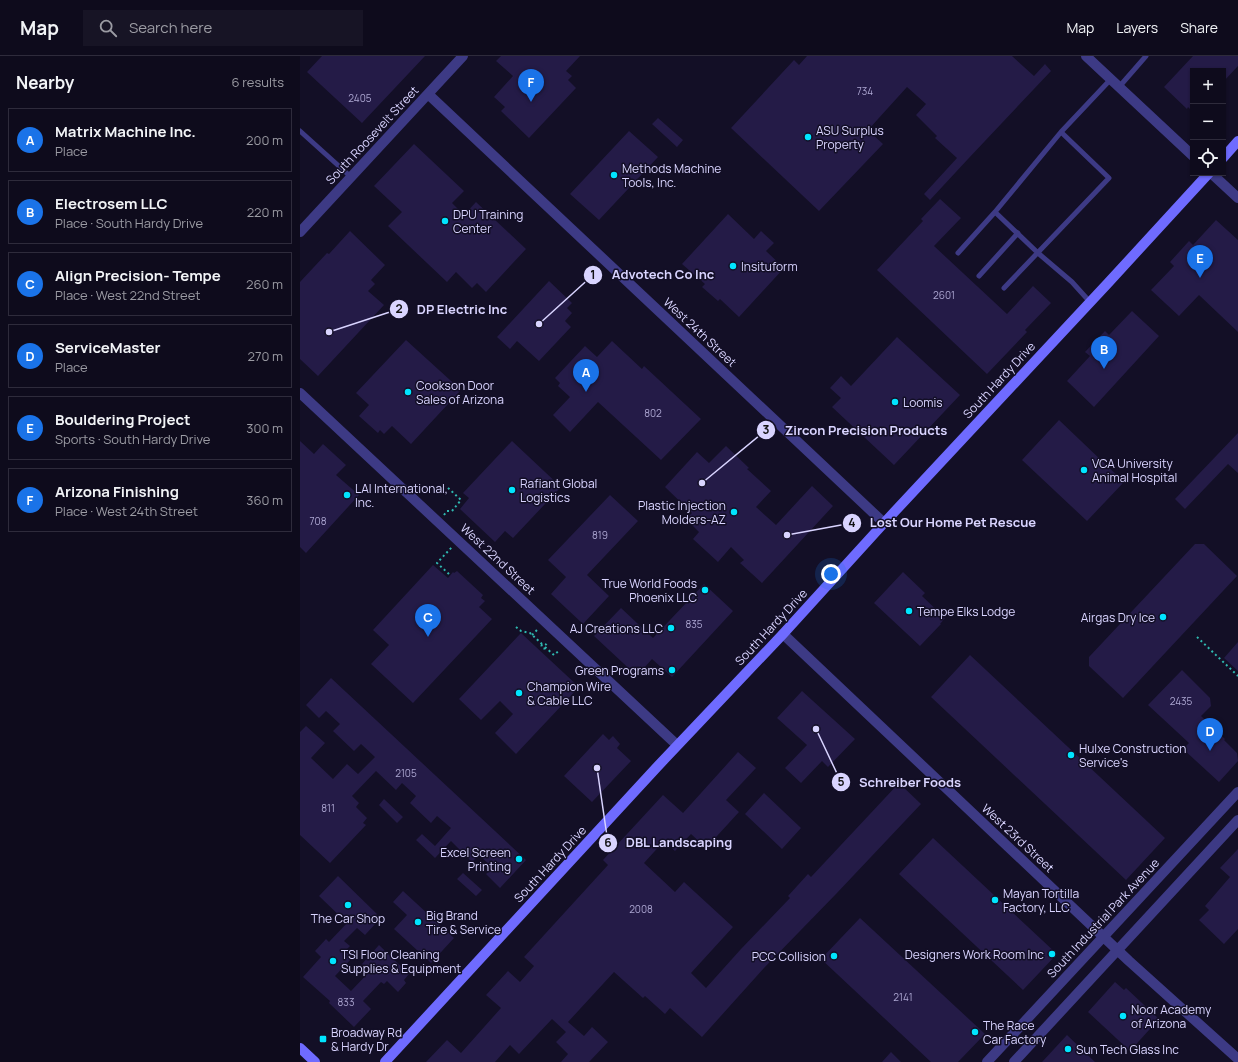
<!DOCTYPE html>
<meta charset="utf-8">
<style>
body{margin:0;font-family:Manrope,sans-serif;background:#171425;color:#f1f3f6}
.controls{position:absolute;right:12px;top:12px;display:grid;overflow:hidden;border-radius:0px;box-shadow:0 1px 3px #0004}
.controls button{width:36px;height:36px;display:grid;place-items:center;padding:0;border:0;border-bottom:1px solid #2e2b3b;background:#0e0b1c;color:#f1f3f6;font:20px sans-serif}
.you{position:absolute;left:531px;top:518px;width:14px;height:14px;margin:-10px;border:3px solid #fff;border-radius:50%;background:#1a73e8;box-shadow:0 0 0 6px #1a73e833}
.badge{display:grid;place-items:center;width:26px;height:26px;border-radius:50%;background:#1a73e8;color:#fff;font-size:13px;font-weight:700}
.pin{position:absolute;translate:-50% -33px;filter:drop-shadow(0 1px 2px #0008)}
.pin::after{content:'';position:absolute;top:21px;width:14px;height:12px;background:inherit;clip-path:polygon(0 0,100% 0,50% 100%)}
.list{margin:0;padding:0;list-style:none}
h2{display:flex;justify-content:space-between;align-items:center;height:52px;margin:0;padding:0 16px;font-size:17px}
h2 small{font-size:13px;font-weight:400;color:#9b9ba3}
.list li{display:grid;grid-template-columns:26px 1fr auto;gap:12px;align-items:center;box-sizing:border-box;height:64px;margin:0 8px 8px;padding:0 8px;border:1px solid #2e2b3b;border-radius:0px}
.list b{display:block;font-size:15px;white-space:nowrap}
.list p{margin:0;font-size:13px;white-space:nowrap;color:#9b9ba3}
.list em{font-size:13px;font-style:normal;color:#9b9ba3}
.icon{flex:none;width:22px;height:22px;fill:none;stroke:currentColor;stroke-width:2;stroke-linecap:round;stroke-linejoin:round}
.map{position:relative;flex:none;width:938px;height:1006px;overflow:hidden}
header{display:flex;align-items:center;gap:24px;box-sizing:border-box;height:56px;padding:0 20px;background:#0e0b1c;border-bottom:1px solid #2e2b3b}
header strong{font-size:19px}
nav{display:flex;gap:22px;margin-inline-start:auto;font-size:14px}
.search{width:280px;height:36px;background:#171425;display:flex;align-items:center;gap:10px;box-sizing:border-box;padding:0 14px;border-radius:0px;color:#9b9ba3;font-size:15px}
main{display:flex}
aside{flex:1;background:#0e0b1c}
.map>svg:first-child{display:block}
.building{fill:#241b47}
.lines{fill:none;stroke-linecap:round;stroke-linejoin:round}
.path{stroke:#2fb8b0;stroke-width:2;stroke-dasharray:2 3;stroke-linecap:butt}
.lane{stroke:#3d3a85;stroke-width:5}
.street{stroke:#3d3a85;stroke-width:10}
.secondary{stroke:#6f6bff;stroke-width:10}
.poi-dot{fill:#00e5ff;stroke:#130f26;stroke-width:1.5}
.labels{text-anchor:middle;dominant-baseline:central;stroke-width:3;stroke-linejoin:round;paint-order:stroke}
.number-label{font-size:10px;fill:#aca6d1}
.poi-label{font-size:12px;fill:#d9d4ff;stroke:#130f26;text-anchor:start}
.street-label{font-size:12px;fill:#d9d4ff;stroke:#130f26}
.leader{fill:none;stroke:#d9d4ff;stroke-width:1.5}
.callout-dot{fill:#d9d4ff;stroke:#130f26;stroke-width:1.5}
.mark-label{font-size:12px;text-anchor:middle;font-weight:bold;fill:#111}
.callout-label{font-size:13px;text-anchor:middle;font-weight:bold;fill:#d9d4ff;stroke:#130f26;stroke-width:3;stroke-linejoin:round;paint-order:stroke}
</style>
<header>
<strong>Map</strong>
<div class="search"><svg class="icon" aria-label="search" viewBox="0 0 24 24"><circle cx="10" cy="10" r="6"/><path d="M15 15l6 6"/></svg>Search here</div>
<nav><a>Map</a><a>Layers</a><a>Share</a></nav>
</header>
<main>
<aside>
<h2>Nearby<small>6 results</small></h2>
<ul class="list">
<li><span class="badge">A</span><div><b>Matrix Machine Inc.</b><p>Place</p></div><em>200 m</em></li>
<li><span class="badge">B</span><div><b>Electrosem LLC</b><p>Place · South Hardy Drive</p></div><em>220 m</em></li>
<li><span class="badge">C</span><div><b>Align Precision- Tempe</b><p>Place · West 22nd Street</p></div><em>260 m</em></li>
<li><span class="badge">D</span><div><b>ServiceMaster</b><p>Place</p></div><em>270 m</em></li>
<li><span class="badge">E</span><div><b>Bouldering Project</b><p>Sports · South Hardy Drive</p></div><em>300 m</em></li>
<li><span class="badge">F</span><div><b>Arizona Finishing</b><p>Place · West 24th Street</p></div><em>360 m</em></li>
</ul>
</aside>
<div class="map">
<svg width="938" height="1006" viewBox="0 0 938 1006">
<rect width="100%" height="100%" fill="#130f26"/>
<path class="building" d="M22,0H125L62,67L7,16Z
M201,0H280L266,15L272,20L268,24L276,32L229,82L201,55L205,51L194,41L213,20L196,5Z
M507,0H712L734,20L745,8L751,15L668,103L630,144L624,138L657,102L635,82L637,80L616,59L626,48L607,31L568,74L583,88L519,155L431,72L494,4L499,9Z
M893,0H938V10L923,26V15H893V56L888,51L887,53L864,31Z
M358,62L383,84L377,91L352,68Z
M329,75L358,101L299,164L270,138Z
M114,88L164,135L152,147L164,159L176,146L226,193L186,236L177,227L172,232L156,216L147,226L88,170L102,156L74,130Z
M640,143L661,162L634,190L707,258L733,230L751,247L725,274L727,276L687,318L577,214L623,165L621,163Z
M428,158L454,183L461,175L474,187L466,195L484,212L439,261L420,243L418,245L402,231L405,228L382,208Z
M916,164L938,184V276L899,239L879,260L851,234L874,210L870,206L889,185L893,189Z
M50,175L85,209L71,224L75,228L68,235L84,249L18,320L0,303V226L27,197L29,198Z
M249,225L272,247L267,252L272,257L265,265L271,271L239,305L217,285L210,293L197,281Z
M832,255L859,280L794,351L767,325L790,300L785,296L805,275L809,279Z
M597,281L660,339L594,409L532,351L541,342L530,332L541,320L551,330Z
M106,284L161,334L111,388L92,370L84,378L80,374L78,377L59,360L69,349L56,337Z
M312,285L342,313L344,310L401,363L361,404L298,346L270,376L253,359L270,341L258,330L260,327L255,322L285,290L297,301Z
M759,364L824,426L787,465L722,404Z
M938,377V417L928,408L885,453L875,443Z
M0,385L14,398L23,388L46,409L36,419L59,439L6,497L0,491Z
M212,385L261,431L213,482L205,475L195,486L160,453L169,442L163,437Z
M426,390L449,412L447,413L471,435L456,451L476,469L512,430L533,450L462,527L440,507L444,504L431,491L418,506L393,483L399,476L386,463L392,457L365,431L397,396L409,407Z
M310,439L338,465L287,519L309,540L283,568L251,538L266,521L248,504Z
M895,488H904L937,520L823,642L789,610V601Z
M133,509L148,522L153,516L154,517L157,515L183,539L181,542L185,545L179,551L192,563L113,647L71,608L89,589L73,574Z
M603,516L625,537L622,540L645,562L640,568H641L620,590L574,547Z
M404,528L433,555L372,621L352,603L337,620L294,580L321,552L353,582Z
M221,577L279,631L216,698L195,677L213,658L200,645L181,664L159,643Z
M938,586V615L924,602Z
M670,599L865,782L826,824L631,641Z
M882,614L910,642L911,650L901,660L925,683L924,684L937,697L938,705L919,726L883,693L889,687L848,649Z
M31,622L226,804L200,832L186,818L193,812L179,799L172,806L151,785L135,802L116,784L122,778L135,790L151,772L137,760L131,767L110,747L116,740L102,727L96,734L76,715L52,740L59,747L56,751L67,762L63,767L66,769L30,807L0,779V676L6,670L25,687L11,702L33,723L47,708L58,718L75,701L61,688L54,695L33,675L40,668L26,655L19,662L6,649Z
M502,635L555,683L528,711L522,705L501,727L485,712L507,689L477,662Z
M303,678L309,684L313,680L320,688L317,692L331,705L292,746L264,720Z
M438,696L456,712L426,744L439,756L406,792L391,778L375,795L364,785L344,807L375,836L384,826L433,871L391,917L406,932L441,893L490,842L488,840L508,818L511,821L599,727L621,748L536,838L464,912L402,981L370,952L365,958L345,940L343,942L314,916L268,966L284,980L292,971L308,986L289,1006H261L268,998L256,986L266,976L252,963L219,998L210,989L195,1006H126L147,984L161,997L201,952L186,939L208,915L220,926L234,910L224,901L308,809L303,804L363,739L383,757Z
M464,737L501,772L482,793L445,758Z
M84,743L103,761L97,767L79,749Z
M633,782L757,898L723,934L599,818Z
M938,793V873L924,888L899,864L909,854L905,850L930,821L920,812Z
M163,817L182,834L176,840L157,823Z
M38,820L77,858L74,861L78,865L65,879L57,872L44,885L50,890L45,895L52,902L35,920L51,935L70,915L62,908L79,889L109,918L104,924L106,927L98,936L87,925L84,928L81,926L63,945L71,953L54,971L29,947L30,945L3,921L21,901L15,895L26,883L29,886L47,867L19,840Z
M103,835L154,882L131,907L94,873L107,859L93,846Z
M560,862L685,978L658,1006H631L521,903Z
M815,926L824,934L826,932L859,963L830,995L788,956Z
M767,979L795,1006H742Z
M591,996L601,1006H582Z"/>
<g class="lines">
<path class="path" d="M144,459L147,455H152L161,444L146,430
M149,518L137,507L152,491
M216,571L221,575L230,577L242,588
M232,579L238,573
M897,581L938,620
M241.5 590a2.5 2.5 0 1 1 5 0a2.5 2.5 0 1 1-5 0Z
M245,591L254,599L260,594"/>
<path class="lane" d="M819,31L846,0
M0,75L51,121
M695,156L761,76L811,23
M658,197L695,156L738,197L772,226L790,246
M679,220L718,177
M704,232L809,122L761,76"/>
<path class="street" d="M786,0L893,100
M128,38L584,467
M911,117L938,142
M0,176L163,0
M0,337L377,689
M483,578L829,905L938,1003
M687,1006L938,736
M714,1006L938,764"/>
<path class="secondary" d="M923,102L938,85
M0,992L15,1006
M85,1006L357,711L483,578L584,467L808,227L909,117"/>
</g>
<g class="poi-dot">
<circle cx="508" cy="81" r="4"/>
<circle cx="314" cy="119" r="4"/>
<circle cx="145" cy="165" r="4"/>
<circle cx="433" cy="210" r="4"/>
<circle cx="108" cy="336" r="4"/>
<circle cx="595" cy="346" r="4"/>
<circle cx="784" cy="414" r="4"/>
<circle cx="212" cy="434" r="4"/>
<circle cx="47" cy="439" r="4"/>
<circle cx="434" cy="456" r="4"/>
<circle cx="405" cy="534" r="4"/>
<circle cx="609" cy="555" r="4"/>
<circle cx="863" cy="561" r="4"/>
<circle cx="371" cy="572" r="4"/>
<circle cx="372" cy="614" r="4"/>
<circle cx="219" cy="637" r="4"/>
<circle cx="771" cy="699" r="4"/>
<circle cx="219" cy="803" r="4"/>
<circle cx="695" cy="844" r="4"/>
<circle cx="48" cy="849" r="4"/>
<circle cx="118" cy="866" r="4"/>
<circle cx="752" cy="898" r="4"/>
<circle cx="534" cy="900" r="4"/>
<circle cx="33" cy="905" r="4"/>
<circle cx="823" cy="960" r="4"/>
<circle cx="675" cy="976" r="4"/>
<rect x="19" y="979" width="8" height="8" rx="2"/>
<circle cx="768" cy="993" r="4"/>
</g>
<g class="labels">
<g class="number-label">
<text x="565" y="35">734</text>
<text x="60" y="42">2405</text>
<text x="644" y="239">2601</text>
<text x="353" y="357">802</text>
<text x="18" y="465">708</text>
<text x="300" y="479">819</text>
<text x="394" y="568">835</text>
<text x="881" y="645">2435</text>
<text x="106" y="717">2105</text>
<text x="28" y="752">811</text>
<text x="341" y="853">2008</text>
<text x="603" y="941">2141</text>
<text x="46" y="946">833</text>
</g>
<g class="poi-label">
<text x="516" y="74">ASU Surplus<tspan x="516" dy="14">Property</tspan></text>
<text x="322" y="112">Methods Machine<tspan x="322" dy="14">Tools, Inc.</tspan></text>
<text x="153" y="158">DPU Training<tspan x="153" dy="14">Center</tspan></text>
<text x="441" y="210">Insituform</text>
<text x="116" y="329">Cookson Door<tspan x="116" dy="14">Sales of Arizona</tspan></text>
<text x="603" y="346">Loomis</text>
<text x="792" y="407">VCA University<tspan x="792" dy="14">Animal Hospital</tspan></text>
<text x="220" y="427">Rafiant Global<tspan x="220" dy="14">Logistics</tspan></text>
<text x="55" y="432">LAI International,<tspan x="55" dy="14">Inc.</tspan></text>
<text x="426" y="449" text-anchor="end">Plastic Injection<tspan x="426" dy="14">Molders-AZ</tspan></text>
<text x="397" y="527" text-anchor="end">True World Foods<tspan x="397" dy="14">Phoenix LLC</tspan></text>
<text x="617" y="555">Tempe Elks Lodge</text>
<text x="855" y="561" text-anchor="end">Airgas Dry Ice</text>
<text x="363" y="572" text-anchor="end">AJ Creations LLC</text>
<text x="364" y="614" text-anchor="end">Green Programs</text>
<text x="227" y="630">Champion Wire<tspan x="227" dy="14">&amp; Cable LLC</tspan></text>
<text x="779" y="692">Hulxe Construction<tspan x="779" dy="14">Service's</tspan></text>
<text x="211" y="796" text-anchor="end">Excel Screen<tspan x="211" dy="14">Printing</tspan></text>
<text x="703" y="837">Mayan Tortilla<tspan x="703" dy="14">Factory, LLC</tspan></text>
<text x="126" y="859">Big Brand<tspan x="126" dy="14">Tire &amp; Service</tspan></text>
<text x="48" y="862" text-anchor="middle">The Car Shop</text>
<text x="41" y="898">TSI Floor Cleaning<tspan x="41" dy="14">Supplies &amp; Equipment</tspan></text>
<text x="744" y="898" text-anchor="end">Designers Work Room Inc</text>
<text x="526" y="900" text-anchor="end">PCC Collision</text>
<text x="831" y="953">Noor Academy<tspan x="831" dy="14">of Arizona</tspan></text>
<text x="683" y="969">The Race<tspan x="683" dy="14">Car Factory</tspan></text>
<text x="31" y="976">Broadway Rd<tspan x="31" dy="14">&amp; Hardy Dr</tspan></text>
<text x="776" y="993">Sun Tech Glass Inc</text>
</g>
<g class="street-label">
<text transform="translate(72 79) rotate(-47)">South Roosevelt Street</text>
<text transform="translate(400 276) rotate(43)">West 24th Street</text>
<text transform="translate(699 324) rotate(-47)">South Hardy Drive</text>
<text transform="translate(198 503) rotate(43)">West 22nd Street</text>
<text transform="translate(471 571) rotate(-47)">South Hardy Drive</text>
<text transform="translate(718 782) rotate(43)">West 23rd Street</text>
<text transform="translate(250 808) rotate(-47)">South Hardy Drive</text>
<text transform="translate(803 862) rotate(-47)">South Industrial Park Avenue</text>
</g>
</g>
<path class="leader" d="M239 268L293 219M29 276L99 253M402 427L466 374M487 479L552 467M516 673L541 726M297 712L308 787"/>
<g class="callout-dot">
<circle cx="239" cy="268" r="4"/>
<circle cx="29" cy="276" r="4"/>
<circle cx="402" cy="427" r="4"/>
<circle cx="487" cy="479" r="4"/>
<circle cx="516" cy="673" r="4"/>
<circle cx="297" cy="712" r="4"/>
<circle cx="293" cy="219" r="10"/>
<circle cx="99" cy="253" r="10"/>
<circle cx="466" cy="374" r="10"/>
<circle cx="552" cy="467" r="10"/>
<circle cx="541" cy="726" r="10"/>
<circle cx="308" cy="787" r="10"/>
</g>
<g class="mark-label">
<text x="293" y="223">1</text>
<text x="99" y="257">2</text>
<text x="466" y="378">3</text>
<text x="552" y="471">4</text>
<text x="541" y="730">5</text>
<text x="308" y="791">6</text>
</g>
<g class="callout-label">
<text x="363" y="223">Advotech Co Inc</text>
<text x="162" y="258">DP Electric Inc</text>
<text x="566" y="379">Zircon Precision Products</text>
<text x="653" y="471">Lost Our Home Pet Rescue</text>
<text x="610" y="731">Schreiber Foods</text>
<text x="379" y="791">DBL Landscaping</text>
</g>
</svg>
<div class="controls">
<button>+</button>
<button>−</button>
<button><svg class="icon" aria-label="locate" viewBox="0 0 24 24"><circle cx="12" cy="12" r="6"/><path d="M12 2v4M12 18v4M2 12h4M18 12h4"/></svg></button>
</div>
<div class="you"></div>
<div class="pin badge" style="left:286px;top:336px">A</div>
<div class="pin badge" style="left:804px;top:313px">B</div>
<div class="pin badge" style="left:128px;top:581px">C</div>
<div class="pin badge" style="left:910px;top:695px">D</div>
<div class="pin badge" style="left:900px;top:222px">E</div>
<div class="pin badge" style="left:231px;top:46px">F</div>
</div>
</main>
